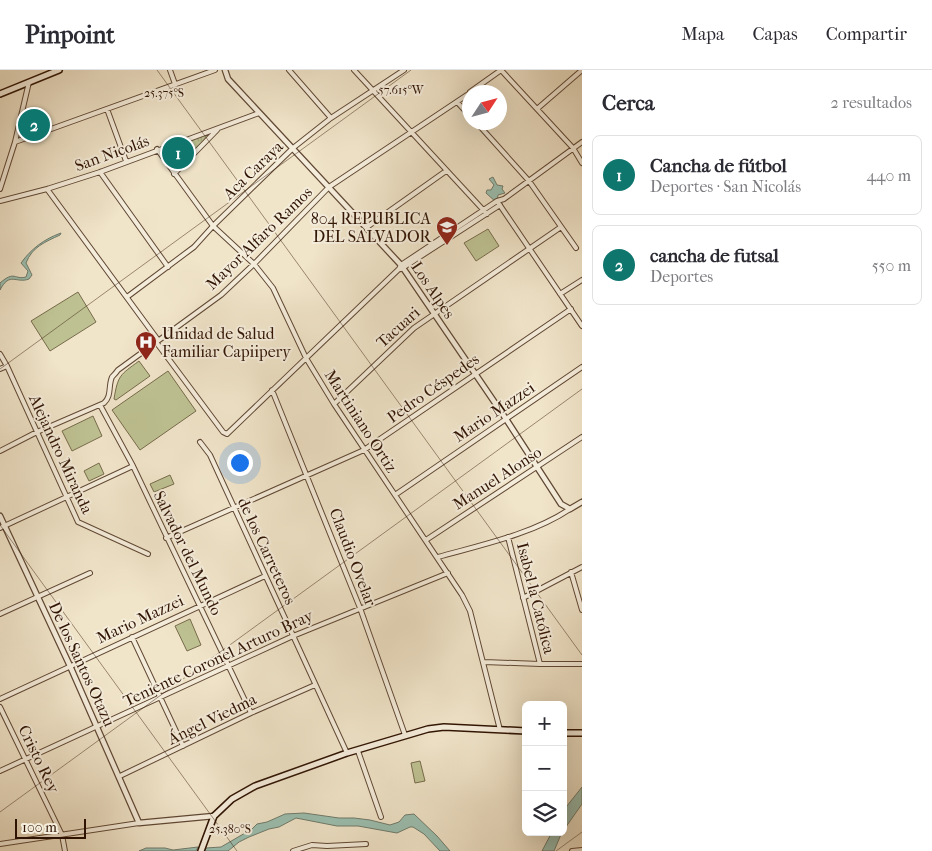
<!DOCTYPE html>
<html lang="es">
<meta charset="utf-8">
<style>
body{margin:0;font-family:"IM FELL French Canon",serif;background:#f7f7f7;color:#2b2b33}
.controls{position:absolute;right:15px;bottom:15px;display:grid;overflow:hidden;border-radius:8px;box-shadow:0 5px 20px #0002}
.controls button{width:45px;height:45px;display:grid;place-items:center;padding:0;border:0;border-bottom:1px solid #e1e1e2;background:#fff;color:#2b2b33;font:25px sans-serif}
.compass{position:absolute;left:462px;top:15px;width:45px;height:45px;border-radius:50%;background:#fff;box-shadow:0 5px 20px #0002;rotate:54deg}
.scale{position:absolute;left:15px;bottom:12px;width:71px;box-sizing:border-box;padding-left:5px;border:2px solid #301403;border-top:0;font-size:14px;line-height:18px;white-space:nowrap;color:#301403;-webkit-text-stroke:4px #f5eddc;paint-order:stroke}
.you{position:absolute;left:239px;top:392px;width:18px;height:18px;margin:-12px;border:4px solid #fff;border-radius:50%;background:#1a73e8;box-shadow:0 0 0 8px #1a73e833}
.badge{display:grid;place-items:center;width:32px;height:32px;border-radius:50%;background:#0f766e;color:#fff;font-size:16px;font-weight:700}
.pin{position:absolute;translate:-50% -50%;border:2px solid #fff;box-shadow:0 1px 5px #0006}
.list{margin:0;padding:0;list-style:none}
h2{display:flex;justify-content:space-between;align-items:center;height:65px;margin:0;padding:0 20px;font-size:21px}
h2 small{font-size:16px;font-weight:400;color:#7c7c81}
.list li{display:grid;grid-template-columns:32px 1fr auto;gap:15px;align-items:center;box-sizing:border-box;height:80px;margin:0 10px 10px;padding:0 10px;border:1px solid #e1e1e2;border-radius:8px}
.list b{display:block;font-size:19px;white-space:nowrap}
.list p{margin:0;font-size:16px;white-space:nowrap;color:#7c7c81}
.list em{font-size:16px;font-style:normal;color:#7c7c81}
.icon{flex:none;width:28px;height:28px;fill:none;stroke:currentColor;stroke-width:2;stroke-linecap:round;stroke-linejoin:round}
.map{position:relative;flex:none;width:582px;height:781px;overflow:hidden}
header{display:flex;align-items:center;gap:30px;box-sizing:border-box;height:70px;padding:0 25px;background:#fff;border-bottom:1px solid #e1e1e2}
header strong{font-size:24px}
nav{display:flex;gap:28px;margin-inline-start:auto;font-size:18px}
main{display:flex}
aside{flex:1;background:#fff}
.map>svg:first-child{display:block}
.grass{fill:#bec293;stroke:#776b4b}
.park{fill:url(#park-tufts);stroke:#776b4b}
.water{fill:#9bbfb0;stroke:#707b6b}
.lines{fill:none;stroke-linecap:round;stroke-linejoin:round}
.minor-casing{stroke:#604834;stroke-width:6}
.tertiary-casing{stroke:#604834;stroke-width:7}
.secondary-casing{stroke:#301403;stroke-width:8}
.minor{stroke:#f5eddc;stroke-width:4}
.tertiary{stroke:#f5eddc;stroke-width:4.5}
.secondary{stroke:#f5eddc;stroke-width:5}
.ticks{fill:none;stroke:#301403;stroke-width:1;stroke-opacity:0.45}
.labels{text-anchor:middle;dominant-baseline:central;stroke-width:4;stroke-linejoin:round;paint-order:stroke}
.street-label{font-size:16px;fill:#301403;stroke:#f5eddc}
.poi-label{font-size:16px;fill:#301403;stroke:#f5eddc;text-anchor:end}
.ticks-label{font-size:12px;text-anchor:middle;fill:#301403;stroke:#f5eddc;stroke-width:4;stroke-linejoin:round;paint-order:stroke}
</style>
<header>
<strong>Pinpoint</strong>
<nav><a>Mapa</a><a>Capas</a><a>Compartir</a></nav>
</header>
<main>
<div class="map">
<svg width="582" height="781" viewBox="0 0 582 781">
<defs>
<pattern id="park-tufts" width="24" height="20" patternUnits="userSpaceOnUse" patternTransform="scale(1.25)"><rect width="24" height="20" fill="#bec293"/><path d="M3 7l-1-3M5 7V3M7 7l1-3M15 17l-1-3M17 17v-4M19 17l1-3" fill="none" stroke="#a4a67d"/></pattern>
</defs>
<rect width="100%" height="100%" fill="#f0e4c9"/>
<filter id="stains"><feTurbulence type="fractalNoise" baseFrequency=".004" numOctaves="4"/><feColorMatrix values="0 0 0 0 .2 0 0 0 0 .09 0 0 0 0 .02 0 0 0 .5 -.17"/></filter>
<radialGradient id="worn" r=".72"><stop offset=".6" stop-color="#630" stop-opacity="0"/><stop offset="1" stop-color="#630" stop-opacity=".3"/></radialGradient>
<path class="grass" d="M39,48L42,56L29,62L25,53Z
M488,159L499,176L476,191L464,173Z
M78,222L96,252L50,281L31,251Z
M139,291L150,306L116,330L114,329C118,305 120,305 139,291Z
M168,301L196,341L140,380L112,340Z
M93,346L102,366L72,381L62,361Z
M99,393L104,404L89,411L84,401Z
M170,405L174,414L154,422L150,414Z
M190,549L201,575L187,581L175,556Z
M420,691L425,711L415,713L411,693Z"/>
<path class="park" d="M216,59L174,103L159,80Z"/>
<path class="water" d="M493,107L497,115L503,116L502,119L505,123L498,125L497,133L486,123L487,120H491L494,115L489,109Z
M61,163L60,165C45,172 32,177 26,193L32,205L29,209C16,214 10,201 0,220V213C15,200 14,210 26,207L28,201L21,193C31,179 44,169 61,163Z
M582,717V734L563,761V741Z
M304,743L339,748H354L370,750L390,755L399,752L405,745L414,744L437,766L450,781H440L424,764L413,757H410L397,763L358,756H337L296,748L279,757L269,759L249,767L239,772L228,781H205L206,778L221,777L252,759L257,754L267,752L285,744Z
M552,762H562L554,781H542Z
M198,777L196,781H139L146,778H165L173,780Z"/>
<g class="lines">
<g class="minor-casing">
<path id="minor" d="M170,0L175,14
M289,0L331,48
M354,0L487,144
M501,0L573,78L582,93
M470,22L501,0
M457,32L470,46
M107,39L126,91
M537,39L582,0
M476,52L529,111L576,178
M15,72L215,0
M157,79L213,156L254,194L273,218L306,288L334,334L462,525L470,541L500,660
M100,102L168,197
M174,104L217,60
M0,119L15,72L29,12
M47,119L158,270
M0,131L47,119L100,102L259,43
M497,131L582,256
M367,157L446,101
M401,199L500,135
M560,224L582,210
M127,227L194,177L213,156L293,78L331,48L404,0
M156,272L223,362L227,364L399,199L401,195L497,131L504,129L582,72
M0,284L7,296L78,452L148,484
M0,299L7,296
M272,320L360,538L405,665
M334,334L414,258L561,157
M100,335L133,396L251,643
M200,372L210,385L347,683
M0,381L37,362L104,333C112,326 108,316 112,307C114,305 116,303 118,300L221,225L254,194L329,117L470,23
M395,425L582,297
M0,458L133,396
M508,467L540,594
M166,468L364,380L571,239
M426,470L582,367
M438,487C481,475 533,464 570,439
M571,502L582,540
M523,528L582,497
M0,544L90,503
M132,567L183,676
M484,592L540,594H582
M0,629L265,506
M0,637L62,765L65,781
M358,681L381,747
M0,701L293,566L448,503
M120,706L251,643L315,615
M0,774L139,753
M293,781L312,775L327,776L366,774
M572,781L582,780"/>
</g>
<g class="tertiary-casing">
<path id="tertiary" d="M225,0L228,9L401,195L506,349L561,434L570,439L582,432
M0,446L70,596L139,753L214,746"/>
</g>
<g class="secondary-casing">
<path id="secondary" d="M0,24L59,0
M563,663H582
M201,781L214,746L232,729L255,716L347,683L428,659L444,657L526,661"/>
</g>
<use href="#minor" class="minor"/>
<use href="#tertiary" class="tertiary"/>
<use href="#secondary" class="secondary"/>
</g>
<path class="ticks" d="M157,0L582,585M0,299L411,0M0,455L237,781M0,742L582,319M556,781L582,762"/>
<defs>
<g id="school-pin" transform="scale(1.125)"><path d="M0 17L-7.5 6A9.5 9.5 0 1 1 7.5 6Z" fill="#8f2418" stroke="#f5eddc"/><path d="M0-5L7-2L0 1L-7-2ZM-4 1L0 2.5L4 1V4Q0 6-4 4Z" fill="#fff"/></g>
<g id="hospital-pin" transform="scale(1.125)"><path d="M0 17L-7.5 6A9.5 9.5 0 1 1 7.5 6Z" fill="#8f2418" stroke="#f5eddc"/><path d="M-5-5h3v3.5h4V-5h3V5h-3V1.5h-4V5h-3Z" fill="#fff"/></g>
</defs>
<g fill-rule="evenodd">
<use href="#school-pin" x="447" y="157"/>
<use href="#hospital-pin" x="146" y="272"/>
</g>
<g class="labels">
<g class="street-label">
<text transform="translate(112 83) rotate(-20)">San Nicolás</text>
<text transform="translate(253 100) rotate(-44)">Aca Caraya</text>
<text transform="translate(259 168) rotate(-44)">Mayor Alfaro Ramos</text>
<text transform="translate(433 220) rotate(56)">Los Alpes</text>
<text transform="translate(398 257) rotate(-42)">Tacuari</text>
<text transform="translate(433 318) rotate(-35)">Pedro Céspedes</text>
<text transform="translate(494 342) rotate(-34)">Mario Mazzei</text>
<text transform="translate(361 351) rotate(57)">Martiniano Ortiz</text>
<text transform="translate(61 384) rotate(65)">Alejandro Miranda</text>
<text transform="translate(497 408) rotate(-33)">Manuel Alonso</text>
<text transform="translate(267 481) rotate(65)">de los Carreteros</text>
<text transform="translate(188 483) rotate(64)">Salvador del Mundo</text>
<text transform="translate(353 487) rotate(69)">Claudio Ovelar</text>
<text transform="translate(536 528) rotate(76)">Isabel la Católica</text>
<text transform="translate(140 549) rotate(-25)">Mario Mazzei</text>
<text transform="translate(218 588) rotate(-25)">Teniente Coronel Arturo Bray</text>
<text transform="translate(82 594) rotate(65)">De los Santos Otazu</text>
<text transform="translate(212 649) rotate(-26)">Ángel Viedma</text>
<text transform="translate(39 689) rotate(64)">Cristo Rey</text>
</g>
<g class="poi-label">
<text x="431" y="148">804 REPUBLICA<tspan x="431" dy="18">DEL SALVADOR</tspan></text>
<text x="162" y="263" text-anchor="start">Unidad de Salud<tspan x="162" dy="18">Familiar Capiipery</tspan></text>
</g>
</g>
<g class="ticks-label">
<text x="401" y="24">57.615°W</text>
<text x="164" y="27">25.375°S</text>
<text x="230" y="763">25.380°S</text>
</g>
<rect width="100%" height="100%" filter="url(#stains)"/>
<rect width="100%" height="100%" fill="url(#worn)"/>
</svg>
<div class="controls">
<button>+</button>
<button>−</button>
<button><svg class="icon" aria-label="layers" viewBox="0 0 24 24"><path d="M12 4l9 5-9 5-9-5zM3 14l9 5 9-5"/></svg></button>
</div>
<svg class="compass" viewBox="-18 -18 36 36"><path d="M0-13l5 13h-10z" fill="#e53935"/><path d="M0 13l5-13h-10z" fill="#7c7c81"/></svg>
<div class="scale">100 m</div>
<div class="you"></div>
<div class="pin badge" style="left:178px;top:83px">1</div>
<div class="pin badge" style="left:34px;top:55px">2</div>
</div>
<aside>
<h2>Cerca<small>2 resultados</small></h2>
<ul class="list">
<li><span class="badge">1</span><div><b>Cancha de fútbol</b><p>Deportes · San Nicolás</p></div><em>440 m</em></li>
<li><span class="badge">2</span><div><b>cancha de futsal</b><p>Deportes</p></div><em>550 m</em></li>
</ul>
</aside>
</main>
